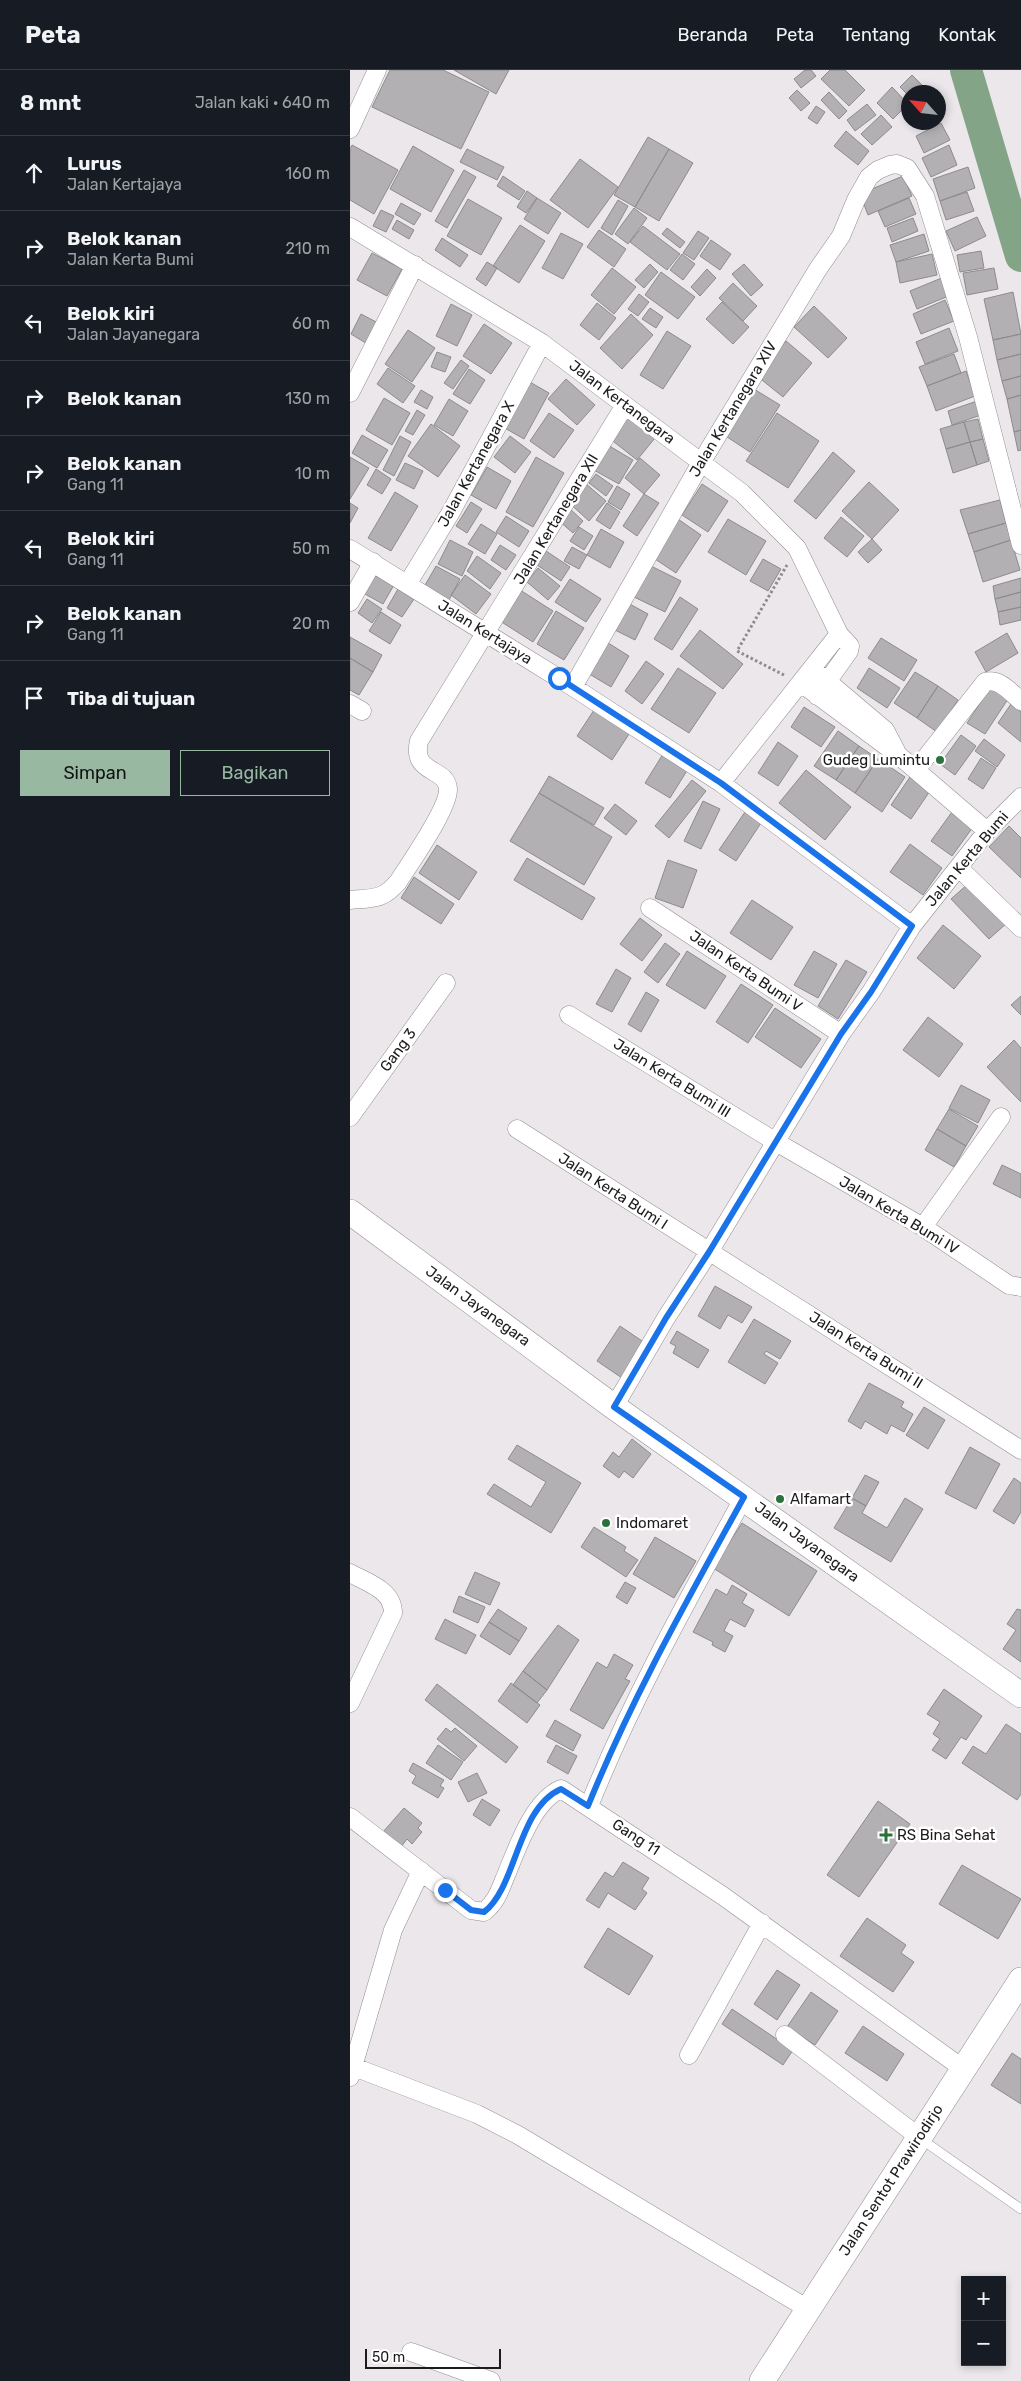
<!DOCTYPE html>
<html lang="id">
<meta charset="utf-8">
<style>
body{margin:0;font-family:Rubik,sans-serif;background:#20242c;color:#f1f3f6}
.controls{position:absolute;right:15px;bottom:15px;display:grid;overflow:hidden;border-radius:0px;box-shadow:0 2px 8px #0003}
.controls button{width:45px;height:45px;display:grid;place-items:center;padding:0;border:0;border-bottom:1px solid #363941;background:#171b24;color:#f1f3f6;font:25px sans-serif}
.compass{position:absolute;left:551px;top:15px;width:45px;height:45px;border-radius:50%;background:#171b24;box-shadow:0 2px 8px #0003;rotate:297deg}
.scale{position:absolute;left:15px;bottom:12px;width:136px;box-sizing:border-box;padding-left:5px;border:2px solid #1d1c1d;border-top:0;font-size:14px;line-height:18px;white-space:nowrap;color:#1d1c1d;-webkit-text-stroke:4px #fff;paint-order:stroke}
.stop{position:absolute;width:15px;height:15px;margin:-11px;border:4px solid #1a73e8;border-radius:50%;background:#fff}
.stop.end{background:#1a73e8;border-color:#fff;box-shadow:0 1px 5px #0008}
.list{margin:0;padding:0;list-style:none}
h2{display:flex;justify-content:space-between;align-items:center;height:65px;margin:0;padding:0 20px;font-size:21px}
h2 small{font-size:16px;font-weight:400;color:#9ea1a6}
.list li{display:grid;grid-template-columns:32px 1fr auto;gap:15px;align-items:center;box-sizing:border-box;height:75px;padding:0 20px;border-top:1px solid #363941}
.list b{display:block;font-size:19px;white-space:nowrap}
.list p{margin:0;font-size:16px;white-space:nowrap;color:#9ea1a6}
.list em{font-size:16px;font-style:normal;color:#9ea1a6}
.actions{display:flex;gap:10px;padding:15px 20px}
.actions a{flex:1;padding:11px 0;border:1px solid #98b8a2;border-radius:0px;text-align:center;font-size:18px;color:#98b8a2}
.actions .main{background:#98b8a2;color:#111}
.icon{flex:none;width:28px;height:28px;fill:none;stroke:currentColor;stroke-width:2;stroke-linecap:round;stroke-linejoin:round}
.map{position:relative;flex:none;width:671px;height:2311px;overflow:hidden}
header{display:flex;align-items:center;gap:30px;box-sizing:border-box;height:70px;padding:0 25px;background:#171b24;border-bottom:1px solid #363941}
header strong{font-size:24px}
nav{display:flex;gap:28px;margin-inline-start:auto;font-size:18px}
main{display:flex}
aside{flex:1;background:#171b24}
.map>svg:first-child{display:block}
.lines{fill:none;stroke-linecap:round;stroke-linejoin:round}
.river{stroke:#84a488;stroke-width:32}
.building{fill:#b3b0b4;stroke:#8e8b8e}
.lane-casing{stroke:#918e92;stroke-width:10}
.street-casing{stroke:#918e92;stroke-width:19}
.secondary-casing{stroke:#918e92;stroke-width:26}
.path{stroke:#8e8b8e;stroke-width:3;stroke-dasharray:2.5 2.5;stroke-linecap:butt}
.lane{stroke:#fff;stroke-width:9}
.street{stroke:#fff;stroke-width:18}
.secondary{stroke:#fff;stroke-width:25}
.route{stroke:#1a73e8;stroke-width:6}
.poi-dot{fill:#2c713c;stroke:#fff;stroke-width:2}
.labels{text-anchor:middle;dominant-baseline:central;stroke-width:5;stroke-linejoin:round;paint-order:stroke}
.street-label{font-size:15px;fill:#1d1c1d;stroke:#fff}
.poi-label{font-size:15px;fill:#1d1c1d;stroke:#fff;text-anchor:start}
</style>
<header>
<strong>Peta</strong>
<nav><a>Beranda</a><a>Peta</a><a>Tentang</a><a>Kontak</a></nav>
</header>
<main>
<aside>
<h2>8 mnt<small>Jalan kaki · 640 m</small></h2>
<ul class="list">
<li><svg class="icon" aria-label="ahead" viewBox="0 0 24 24"><path d="M12 20V5M6 11l6-6 6 6"/></svg><div><b>Lurus</b><p>Jalan Kertajaya</p></div><em>160 m</em></li>
<li><svg class="icon" aria-label="right" viewBox="0 0 24 24"><path d="M7 20v-9h11M14 6l5 5-5 5"/></svg><div><b>Belok kanan</b><p>Jalan Kerta Bumi</p></div><em>210 m</em></li>
<li><svg class="icon" aria-label="left" viewBox="0 0 24 24"><path d="M17 20v-9H6M10 6l-5 5 5 5"/></svg><div><b>Belok kiri</b><p>Jalan Jayanegara</p></div><em>60 m</em></li>
<li><svg class="icon" aria-label="right" viewBox="0 0 24 24"><path d="M7 20v-9h11M14 6l5 5-5 5"/></svg><div><b>Belok kanan</b></div><em>130 m</em></li>
<li><svg class="icon" aria-label="right" viewBox="0 0 24 24"><path d="M7 20v-9h11M14 6l5 5-5 5"/></svg><div><b>Belok kanan</b><p>Gang 11</p></div><em>10 m</em></li>
<li><svg class="icon" aria-label="left" viewBox="0 0 24 24"><path d="M17 20v-9H6M10 6l-5 5 5 5"/></svg><div><b>Belok kiri</b><p>Gang 11</p></div><em>50 m</em></li>
<li><svg class="icon" aria-label="right" viewBox="0 0 24 24"><path d="M7 20v-9h11M14 6l5 5-5 5"/></svg><div><b>Belok kanan</b><p>Gang 11</p></div><em>20 m</em></li>
<li><svg class="icon" aria-label="arrive" viewBox="0 0 24 24"><path d="M6 21V4h12l-3 4 3 4H6"/></svg><div><b>Tiba di tujuan</b></div></li>
</ul>
<div class="actions"><a class="main">Simpan</a><a>Bagikan</a></div>
</aside>
<div class="map">
<svg width="671" height="2311" viewBox="0 0 671 2311">
<rect width="100%" height="100%" fill="#ebe7eb"/>
<g class="lines">
<path class="river" d="M616,0L671,186"/>
</g>
<path class="building" d="M40,0H93L139,22L111,79L22,37Z
M104,0H159L146,24Z
M455,0H461L466,6L451,18L444,9Z
M480,0H495L515,20L499,36L471,9Z
M562,5L577,20L574,22H558V25L550,17Z
M542,17L558,34L543,49L527,33Z
M447,20L460,33L451,41L439,28Z
M479,22L497,41L489,49L471,30Z
M517,34L526,45L505,61L497,50Z
M466,36L475,42L467,54L458,48Z
M531,45L542,57L522,75L511,64Z
M591,53L600,70L574,83L566,66Z
M496,61L519,81L508,95L484,76Z
M298,67L319,79L285,137L264,125Z
M2,75L48,100L24,144L0,130V79Z
M599,75L607,95L581,107L572,88Z
M63,76L104,100L81,142L40,119Z
M117,79L154,97L147,110L110,92Z
M319,79L343,93L309,151L285,137Z
M230,89L268,117L238,158L200,130Z
M618,97L625,118L590,131L583,109Z
M114,100L126,107L97,158L85,151Z
M153,106L175,121L169,130L147,116Z
M553,106L562,126L518,145L510,124Z
M177,121L187,128L176,143L167,137Z
M617,122L624,141L596,150L590,131Z
M187,128L211,143L198,164L174,149Z
M559,128L566,144L535,157L528,141Z
M118,129L152,148L131,185L97,166Z
M268,130L278,136L262,165L251,158Z
M51,133L71,144L64,155L45,144Z
M284,138L297,148L278,174L265,164Z
M31,140L44,146L36,162L23,156Z
M627,147L636,166L605,181L596,161Z
M563,148L568,161L542,172L537,158Z
M47,150L64,160L59,169L42,159Z
M170,155L195,171L169,213L143,196Z
M293,156L330,184L317,200L280,172Z
M317,158L335,172L330,178L312,164Z
M249,160L276,179L264,197L237,177Z
M348,161L359,168L344,190L333,183Z
M211,163L233,174L213,209L192,198Z
M574,164L579,181L546,192L540,175Z
M92,168L118,185L110,197L85,180Z
M361,170L381,184L370,200L350,186Z
M631,181L634,198L610,202L607,185Z
M22,183L52,199L37,226L7,210Z
M332,184L345,194L333,210L320,200Z
M582,184L587,205L550,213L546,192Z
M137,192L147,198L136,216L126,209Z
M300,194L308,202L294,218L285,210Z
M394,194L413,215L401,226L382,204Z
M262,198L286,217L264,244L241,225Z
M644,198L648,219L617,225L613,203Z
M357,199L366,208L350,226L341,217Z
M311,202L345,227L328,249L295,225Z
M594,207L601,225L567,239L560,221Z
M383,213L407,236L393,251L369,228Z
M663,222L671,264L643,270L634,229Z
M289,224L299,232L288,246L278,239Z
M595,230L604,251L571,264L563,244Z
M372,232L399,257L383,274L356,249Z
M247,233L266,248L249,270L230,255Z
M101,234L122,245L107,276L86,266Z
M464,236L497,268L478,288L444,257Z
M300,238L313,247L306,258L292,249Z
M11,244L30,254L19,275L1,264Z
M281,244L303,265L272,299L250,278Z
M134,254L162,273L141,304L113,286Z
M599,258L608,281L575,294L566,272Z
M58,260L85,278L62,312L35,294Z
M317,261L341,276L313,319L290,305Z
M671,264V284L647,290L643,270Z
M436,271L462,293L433,327L407,306Z
M87,282L101,287L95,302L81,297Z
M604,284L611,303L577,316L569,297Z
M671,284V306L652,311L647,290Z
M111,290L119,296L103,319L94,313Z
M38,298L65,316L53,333L27,314Z
M119,299L135,310L120,334L103,324Z
M616,301L625,326L586,341L577,316Z
M671,306V325L657,329L652,311Z
M216,309L245,335L227,355L198,329Z
M178,311L199,323L174,369L153,357Z
M399,316L430,335L400,382L371,363Z
M71,320L83,327L77,339L64,332Z
M671,325V360L664,362L657,329Z
M34,328L60,343L42,375L16,360Z
M99,329L118,341L103,366L84,355Z
M627,331L631,345L602,355L598,341Z
M67,340L75,345L63,365L55,361Z
M199,343L224,360L204,388L180,371Z
M427,343L469,371L438,418L396,391Z
M277,345L305,368L287,390L259,368Z
M628,349L633,369L620,372L614,352Z
M614,352L620,372L596,379L590,359Z
M81,354L110,376L88,407L58,386Z
M671,360V380L668,381L664,362Z
M12,365L38,380L27,398L2,383Z
M50,366L61,372L44,406L33,400Z
M160,366L181,382L165,403L144,387Z
M633,369L639,391L627,395L620,372Z
M620,372L627,395L603,403L596,379Z
M256,374L283,390L269,414L242,399Z
M483,382L505,401L466,449L444,431Z
M0,387L19,398L0,429Z
M186,387L214,403L183,457L156,442Z
M290,388L310,405L294,424L275,408Z
M55,393L73,401L64,419L46,410Z
M137,397L161,411L146,439L121,425Z
M26,399L41,409L32,424L17,415Z
M246,404L263,416L256,426L239,413Z
M519,412L549,440L522,469L492,441Z
M235,413L256,431L239,451L218,432Z
M352,414L378,431L358,462L332,445Z
M267,416L280,424L271,440L258,432Z
M45,422L68,436L41,481L18,468Z
M294,424L309,433L287,466L273,456Z
M650,430L656,453L618,464L610,440Z
M121,432L132,439L117,463L106,456Z
M0,433L8,438L0,453Z
M257,433L270,442L260,459L246,450Z
M219,438L233,451L223,463L208,450Z
M156,446L179,461L169,477L146,462Z
M325,447L351,465L326,503L299,485Z
M491,447L514,466L497,487L474,468Z
M378,449L416,471L396,505L358,482Z
M656,453L661,470L624,482L618,464Z
M131,454L147,464L135,484L118,474Z
M229,457L243,466L234,480L220,471Z
M251,459L274,472L260,498L237,485Z
M522,469L532,480L518,493L508,482Z
M100,470L123,482L112,506L88,494Z
M661,470L670,500L633,512L624,482Z
M150,475L166,485L156,500L141,490Z
M222,477L237,485L229,499L214,491Z
M196,481L220,497L211,511L187,495Z
M127,486L151,503L140,519L117,501Z
M413,489L431,499L418,521L400,511Z
M297,494L331,511L315,542L282,526Z
M86,496L110,509L99,530L74,517Z
M188,498L210,516L198,530L177,512Z
M25,505L44,515L33,534L15,524Z
M115,505L141,524L126,544L101,525Z
M671,508V522L645,529L643,516Z
M220,509L251,529L236,552L205,532Z
M48,519L64,529L52,547L37,538Z
M170,520L203,541L183,572L150,551Z
M671,522V537L648,542L645,529Z
M330,527L348,539L322,580L304,569Z
M17,529L32,539L22,553L8,543Z
M274,531L298,544L285,570L261,558Z
M671,537V550L650,555L648,542Z
M206,541L234,558L214,590L187,574Z
M31,542L51,555L40,574L19,561Z
M350,560L393,594L373,619L330,586Z
M657,563L668,583L636,602L625,582Z
M0,567L32,585L23,602L0,588Z
M531,568L567,590L554,611L518,588Z
M255,571L279,586L261,617L236,602Z
M0,588L23,602L9,625L0,620Z
M296,591L314,604L292,634L275,621Z
M328,598L366,623L339,663L301,639Z
M519,598L550,618L537,638L507,618Z
M565,602L588,616L567,648L544,633Z
M588,616L608,630L587,662L567,648Z
M640,618L658,629L635,664L617,653Z
M661,634L671,642V672L648,653Z
M246,637L281,661L262,690L227,666Z
M454,637L485,657L471,677L441,657Z
M488,661L509,676L486,710L464,696Z
M611,665L626,676L605,705L590,694Z
M634,669L655,685L647,697L625,681Z
M428,672L448,686L428,716L408,703Z
M509,676L528,689L505,723L486,710Z
M313,684L338,699L320,728L295,713Z
M631,688L646,698L633,719L618,709Z
M528,689L555,707L532,742L505,723Z
M456,700L501,737L475,770L429,733Z
M562,704L582,718L561,749L541,735Z
M199,706L254,738L244,755L189,723Z
M342,710L356,721L319,768L305,756Z
M189,723L262,767L234,815L160,771Z
M353,731L370,739L351,779L334,771Z
M265,734L287,751L276,765L254,748Z
M395,742L411,753L386,791L369,780Z
M602,742L623,757L602,786L581,771Z
M659,756L671,768V808L639,777Z
M560,774L592,798L573,825L540,802Z
M87,775L127,802L109,830L69,803Z
M177,788L245,828L232,850L164,810Z
M318,790L347,800L333,838L305,828Z
M64,807L104,834L91,854L51,828Z
M619,813L657,853L639,869L601,829Z
M402,830L443,857L421,890L380,863Z
M290,848L312,865L292,891L270,874Z
M593,855L631,886L604,919L567,888Z
M315,873L330,884L308,913L294,902Z
M337,881L376,906L355,939L316,915Z
M464,881L487,894L468,928L444,915Z
M496,890L517,902L488,949L468,936Z
M266,899L281,908L262,942L246,934Z
M391,914L423,935L398,973L366,952Z
M296,922L309,930L291,962L278,954Z
M671,926V945L661,935Z
M425,938L471,969L451,998L405,967Z
M578,947L613,974L589,1007L553,980Z
M664,970L671,978V1032L637,997Z
M611,1015L640,1030L628,1053L599,1038Z
M599,1039L628,1056L616,1076L587,1059Z
M587,1059L616,1076L604,1097L575,1080Z
M652,1095L671,1104V1128L643,1114Z
M365,1216L402,1237L392,1253L378,1245L370,1259L348,1246Z
M404,1249L441,1271L430,1289L416,1281L414,1284L428,1293L415,1314L378,1292Z
M270,1256L295,1273L272,1308L247,1291Z
M327,1261L359,1280L348,1298L323,1283L326,1276L320,1273Z
M519,1313L554,1332L551,1337L563,1344L554,1362L541,1355L537,1364L515,1351L511,1359L498,1351Z
M574,1337L595,1350L578,1379L556,1365Z
M282,1369L301,1384L283,1408L274,1401L269,1408L253,1396L263,1382L269,1387Z
M167,1375L231,1413L201,1463L137,1424L144,1414L181,1437L196,1412L158,1389Z
M620,1377L650,1394L626,1439L595,1423Z
M515,1405L529,1412L516,1436L502,1428Z
M664,1408L671,1413V1442L664,1454L643,1441Z
M502,1428L516,1436L512,1443L537,1458L555,1428L573,1439L541,1492L484,1458Z
M392,1453L467,1501L439,1546L363,1498Z
M244,1457L276,1477L274,1481L288,1490L276,1507L231,1477Z
M305,1467L346,1491L324,1528L283,1504Z
M125,1502L150,1513L140,1535L115,1524Z
M275,1512L286,1518L277,1534L266,1527Z
M382,1515L397,1524L392,1533L404,1540L395,1557L380,1549L374,1561L383,1566L375,1582L362,1575L363,1572L343,1562L366,1519L377,1525Z
M109,1526L135,1537L128,1553L103,1542Z
M148,1539L177,1558L169,1571L139,1552Z
M667,1539L671,1540V1592L653,1579L666,1560L657,1554Z
M95,1549L126,1565L116,1584L85,1569Z
M139,1552L169,1571L160,1585L130,1566Z
M208,1555L229,1570L197,1620L173,1601Z
M264,1584L283,1595L275,1609L280,1611L253,1659L220,1640L247,1592L257,1598Z
M173,1601L197,1620L187,1633L163,1615Z
M161,1613L190,1635L177,1653L148,1631Z
M87,1614L168,1677L156,1693L75,1630Z
M594,1619L632,1646L616,1670L611,1667L596,1689L582,1680L590,1669L583,1664L590,1652L577,1644Z
M205,1650L231,1665L223,1681L196,1666Z
M656,1654L671,1664V1724L667,1730L612,1693L623,1676L636,1684Z
M96,1658L101,1662L105,1658L127,1676L114,1691L87,1669Z
M88,1675L113,1692L101,1710L76,1693Z
M206,1675L227,1686L218,1704L197,1692Z
M63,1693L94,1710L90,1716L94,1718L88,1728L62,1713L66,1706L59,1701Z
M127,1703L137,1723L118,1732L108,1712Z
M132,1729L150,1740L140,1756L123,1745Z
M528,1731L560,1754L509,1827L477,1805Z
M54,1738L72,1753L68,1758L72,1762L62,1774L57,1769L51,1777L33,1762Z
M273,1792L299,1808L292,1819L297,1823L285,1840L258,1823L249,1838L236,1830L255,1802L263,1807Z
M612,1795L671,1829L648,1869L589,1834Z
M517,1848L556,1875L551,1883L564,1892L543,1922L490,1886Z
M258,1858L303,1886L279,1925L234,1897Z
M427,1900L450,1915L427,1950L404,1934Z
M461,1922L488,1941L465,1975L437,1957Z
M382,1939L443,1980L433,1995L372,1954Z
M513,1956L554,1984L537,2011L495,1983Z
M662,1983L671,1989V2034L641,2015Z"/>
<g class="lines">
<g class="lane-casing">
<path id="lane" d="M571,2069L671,2139"/>
</g>
<g class="street-casing">
<path id="street" d="M0,59L27,0
M0,157L192,273L392,423L447,478L489,564L500,576L499,581L467,626
M0,323L65,195
M0,479L223,617L371,713L562,856
M58,513L101,442L192,273
M0,532L23,492
M470,605L535,660L546,681
M451,613L547,684L637,761
M223,617L352,391L468,199L491,166L506,130L519,107L528,100L540,95L547,94L557,98L575,126L618,267L671,475
M0,634L12,641
M566,700L635,612C650,608 660,622 671,631
M371,713L489,564
M609,798L671,858
M0,830C23,828 33,830 48,812C60,793 99,738 98,719C97,697 61,705 69,671L275,335
M300,838L491,964
M219,945L426,1072L573,1157L659,1215L671,1217
M0,1047L96,913
M167,1059L671,1380
M573,1157L651,1047
M264,1337L316,1248L359,1182L491,964L521,922L562,856L637,761L671,727
M0,1503C18,1513 43,1520 43,1543L0,1633
M239,1736C282,1629 338,1529 394,1427
M0,1747L121,1840L134,1842C145,1833 149,1823 154,1810C166,1782 182,1731 211,1719L373,1826L615,2000
M435,1965L569,2067
M339,1985L412,1853
M4,1997L127,2044L168,2065L458,2239
M0,2007L43,1860L71,1801
M61,2282L141,2311"/>
</g>
<g class="secondary-casing">
<path id="secondary" d="M0,1142L264,1337L671,1625
M412,2311L671,1910"/>
</g>
<path class="path" d="M434,605L387,581L437,495"/>
<use href="#lane" class="lane"/>
<use href="#street" class="street"/>
<use href="#secondary" class="secondary"/>
</g>
<g class="lines">
<path class="route" d="M95,1820L121,1840L134,1842C167,1817 167,1738 211,1719L238,1736C281,1629 338,1529 394,1427L264,1337L316,1248L359,1182L491,964L521,922L562,856L371,713L209,608"/>
</g>
<g class="poi-dot">
<circle cx="590" cy="690" r="5"/>
<circle cx="430" cy="1429" r="5"/>
<circle cx="256" cy="1453" r="5"/>
<path d="M533.5 1757.5h5v5h5v5h-5v5h-5v-5h-5v-5h5z"/>
</g>
<g class="labels">
<g class="street-label">
<text transform="translate(272 332) rotate(37)">Jalan Kertanegara</text>
<text transform="translate(383 339) rotate(-59)">Jalan Kertanegara XIV</text>
<text transform="translate(126 394) rotate(-61)">Jalan Kertanegara X</text>
<text transform="translate(206 449) rotate(-59)">Jalan Kertanegara XII</text>
<text transform="translate(135 562) rotate(32)">Jalan Kertajaya</text>
<text transform="translate(617 789) rotate(-50)">Jalan Kerta Bumi</text>
<text transform="translate(396 901) rotate(34)">Jalan Kerta Bumi V</text>
<text transform="translate(48 980) rotate(-54)">Gang 3</text>
<text transform="translate(322 1008) rotate(32)">Jalan Kerta Bumi III</text>
<text transform="translate(263 1121) rotate(33)">Jalan Kerta Bumi I</text>
<text transform="translate(549 1145) rotate(31)">Jalan Kerta Bumi IV</text>
<text transform="translate(128 1236) rotate(36)">Jalan Jayanegara</text>
<text transform="translate(516 1280) rotate(32)">Jalan Kerta Bumi II</text>
<text transform="translate(457 1472) rotate(36)">Jalan Jayanegara</text>
<text transform="translate(286 1767) rotate(33)">Gang 11</text>
<text transform="translate(541 2110) rotate(-57)">Jalan Sentot Prawirodirjo</text>
</g>
<g class="poi-label">
<text x="580" y="690" text-anchor="end">Gudeg Lumintu</text>
<text x="440" y="1429">Alfamart</text>
<text x="266" y="1453">Indomaret</text>
<text x="547" y="1765">RS Bina Sehat</text>
</g>
</g>
</svg>
<div class="controls">
<button>+</button>
<button>−</button>
</div>
<svg class="compass" viewBox="-18 -18 36 36"><path d="M0-13l5 13h-10z" fill="#e53935"/><path d="M0 13l5-13h-10z" fill="#9ea1a6"/></svg>
<div class="scale">50 m</div>
<div class="stop" style="left:209px;top:608px"></div>
<div class="stop end" style="left:95px;top:1820px"></div>
</div>
</main>
